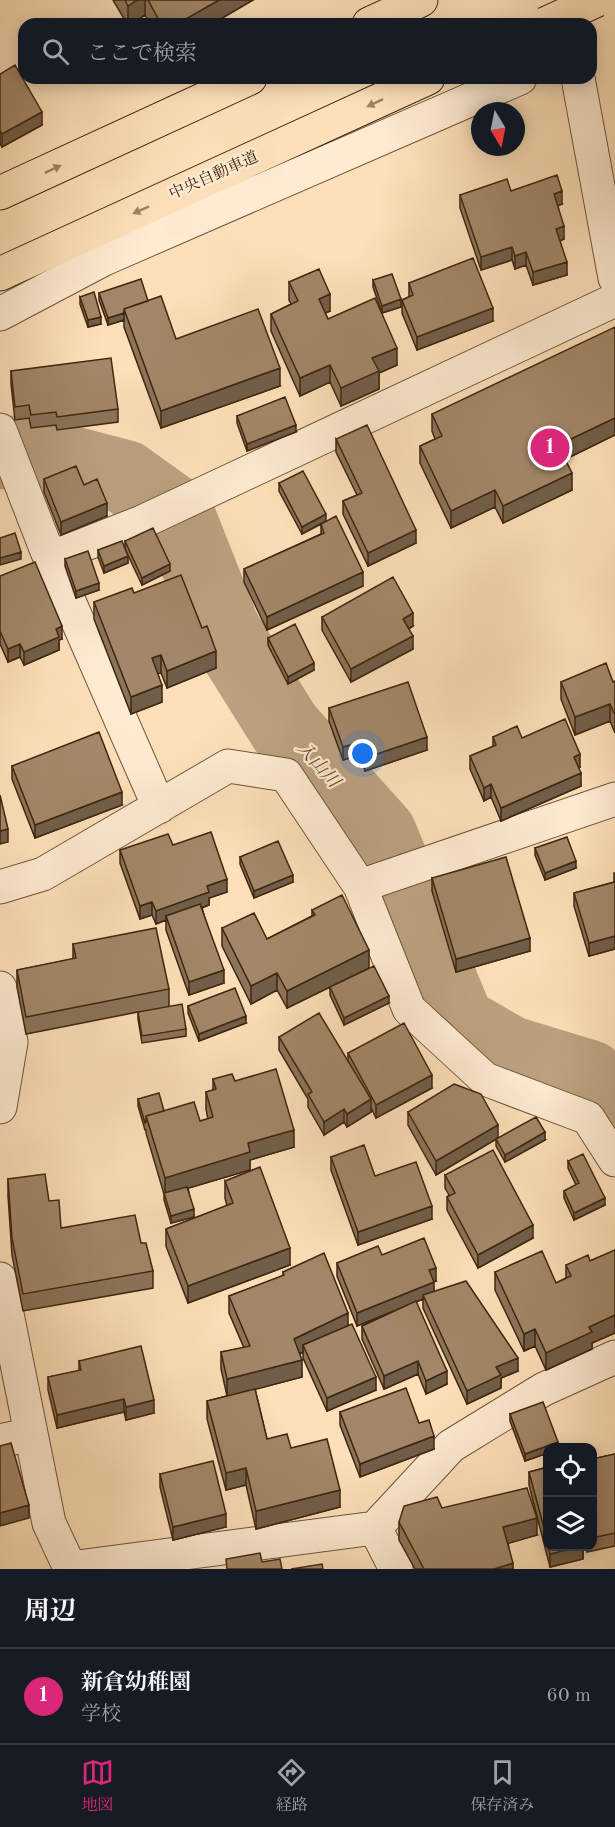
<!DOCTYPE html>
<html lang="ja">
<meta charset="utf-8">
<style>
body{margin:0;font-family:"Old Standard TT","Noto Serif JP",serif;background:#242831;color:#f1f3f6}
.controls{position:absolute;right:18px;bottom:18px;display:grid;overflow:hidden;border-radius:12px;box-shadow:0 3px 15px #0003}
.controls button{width:54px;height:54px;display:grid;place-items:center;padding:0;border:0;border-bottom:2px solid #363941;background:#171b24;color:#f1f3f6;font:30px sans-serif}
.compass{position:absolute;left:471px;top:102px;width:54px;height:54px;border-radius:50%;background:#171b24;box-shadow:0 3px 15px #0003;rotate:170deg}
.you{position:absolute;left:363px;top:754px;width:21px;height:21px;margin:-15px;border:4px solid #fff;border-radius:50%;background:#1a73e8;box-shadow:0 0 0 9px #1a73e833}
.badge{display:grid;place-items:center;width:39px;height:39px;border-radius:50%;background:#db2777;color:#fff;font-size:20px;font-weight:700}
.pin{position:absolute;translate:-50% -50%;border:3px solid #fff;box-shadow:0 2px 6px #0006}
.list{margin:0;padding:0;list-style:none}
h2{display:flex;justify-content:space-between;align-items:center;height:78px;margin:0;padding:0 24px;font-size:26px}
h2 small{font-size:20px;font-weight:400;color:#9ea1a6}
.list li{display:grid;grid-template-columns:39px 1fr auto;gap:18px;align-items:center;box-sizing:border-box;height:96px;padding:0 24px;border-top:2px solid #363941}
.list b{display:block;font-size:22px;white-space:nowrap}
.list p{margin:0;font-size:20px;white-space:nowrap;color:#9ea1a6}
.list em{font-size:20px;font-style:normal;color:#9ea1a6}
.icon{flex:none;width:33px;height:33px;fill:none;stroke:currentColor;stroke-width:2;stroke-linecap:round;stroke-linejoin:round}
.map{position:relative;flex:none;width:615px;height:1569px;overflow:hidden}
.search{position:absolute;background:#171b24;box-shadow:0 3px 15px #0003;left:18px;right:18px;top:18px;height:66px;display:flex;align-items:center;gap:15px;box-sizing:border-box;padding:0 21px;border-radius:18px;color:#9ea1a6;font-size:22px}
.sheet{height:174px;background:#171b24}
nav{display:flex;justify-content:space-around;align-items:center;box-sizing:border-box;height:84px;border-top:2px solid #363941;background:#171b24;font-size:16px;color:#9ea1a6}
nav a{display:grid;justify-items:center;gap:3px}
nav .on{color:#db2777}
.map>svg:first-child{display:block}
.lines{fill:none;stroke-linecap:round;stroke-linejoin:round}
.river{stroke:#bca180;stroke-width:74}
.minor-casing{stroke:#6e543a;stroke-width:35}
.highway-casing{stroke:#3f2610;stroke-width:35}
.minor{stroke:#feebd2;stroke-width:33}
.highway{stroke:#fde0b9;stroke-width:33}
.highway-bridge-casing{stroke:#3f2610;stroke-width:35;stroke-linecap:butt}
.highway-bridge{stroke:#fde0b9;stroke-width:33}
.wall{fill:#8b7459;stroke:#3f2610;stroke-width:1.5}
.shaded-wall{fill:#715e49;stroke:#3f2610;stroke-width:1.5}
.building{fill:#a28768;stroke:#3f2610;stroke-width:1.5}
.oneway{fill:#9e8364}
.labels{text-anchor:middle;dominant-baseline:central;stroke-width:4.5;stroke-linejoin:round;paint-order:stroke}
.street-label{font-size:16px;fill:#3f2610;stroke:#feebd2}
.water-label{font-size:18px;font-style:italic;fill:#644b32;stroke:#feebd2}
</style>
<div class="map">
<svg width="615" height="1569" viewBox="0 0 615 1569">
<rect width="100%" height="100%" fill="#fde0b9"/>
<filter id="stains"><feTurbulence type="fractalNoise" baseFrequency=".00333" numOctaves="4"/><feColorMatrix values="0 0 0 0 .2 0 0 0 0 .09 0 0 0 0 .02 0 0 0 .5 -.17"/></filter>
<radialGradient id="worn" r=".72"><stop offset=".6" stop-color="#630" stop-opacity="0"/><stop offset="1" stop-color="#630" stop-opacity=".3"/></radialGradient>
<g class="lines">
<path class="river" d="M0,452L41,455L125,477L178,515L223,629L285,728L380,834L458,1023L510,1053L589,1077L615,1112"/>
<g class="minor-casing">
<path id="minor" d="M578,78L615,278
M0,314L104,259L520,78
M0,430L47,551L159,807
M50,558L142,522L615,300
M360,886L615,799
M0,887L43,874L228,766L286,775L360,886L409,1009L485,1079L588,1118L615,1160
M0,988L11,1042L0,1107
M0,1279L49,1523L70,1568L375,1528L451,1446L544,1389L615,1357
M0,1441L31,1434
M375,1528L396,1569"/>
</g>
<g class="highway-casing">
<path id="highway" d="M369,24L421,0
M0,193L250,78
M0,274L428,78"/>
</g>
<use href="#minor" class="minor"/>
<use href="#highway" class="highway"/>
<g class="highway-bridge-casing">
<path id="highway-bridge" d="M545,24L597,0"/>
</g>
<use href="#highway-bridge" class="highway-bridge"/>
</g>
<path class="wall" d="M113,0H253L212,24H150L145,15L131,24H127Z
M0,74L42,125L2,147L0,144Z
M511,191L562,204L558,206L564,239L560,241L567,275L533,285L526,265L515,269L512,260L481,270L460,208V195Z
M373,280L401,307L382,313L373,287Z
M289,282L330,311L325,313L328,319L397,365L379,373V389L341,406L330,382L300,396L271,331V314L291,304L289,300Z
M409,283L493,321L417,350L402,313V300L409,297Z
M99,293L148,301L176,339L280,386L161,428L124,327V320L108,325L99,300Z
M80,297L101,324L88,327L80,304Z
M11,371L118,409V422L57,430L56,425L31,428L29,418L15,420L11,384Z
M432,414L615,435L565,459L572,490L503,523L495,507L451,528L420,463V446L435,439L432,431Z
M237,416L296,432L247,451L237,423Z
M336,439L416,543L368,566L343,514V501L357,495L336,452Z
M44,479L84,485L107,516L61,535L44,492Z
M279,483L326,521L363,586L267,630L244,582V569L321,534V524L302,534L279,491Z
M125,541L170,571L142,585L125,549L128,563L104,573L98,557V550L125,548Z
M65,559L99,590L76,598L65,566Z
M0,576L62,639L59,640V650L24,665L20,657L8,662L0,644Z
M134,593L216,668L167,688L161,673H158L162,702L131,714L94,619V602Z
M322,617L413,626L409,629L413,649L351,682L322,630Z
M268,638L314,670L288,684L268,645Z
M615,681V733L610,721L575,735L561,699V682H613Z
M329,708L427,750L365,771L360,755L343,760L329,721Z
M493,737L522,738L580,767L579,768L581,786L501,821L491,797L484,801L470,769V756L493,747Z
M12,766L122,805L35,838L12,779Z
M173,845L227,892L209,898V905L202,908L224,983L189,995L166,930V920L156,924L152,915L140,919L120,863V850Z
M535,848L576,868L545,880L535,855Z
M240,857L293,882L254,898L240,864Z
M614,873H615V949L589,956L574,906V893L614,882Z
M432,878L530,951L456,972L432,891Z
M312,910L369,968L287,1008L277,990L251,1004L222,946V928L267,939L312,916Z
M73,944L169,989V1006L186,1029V1036L142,1043L138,1019V1012L26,1034L17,987V970L73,959Z
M330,987L389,1003L344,1025L330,995Z
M188,1006L246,1023L199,1041L188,1013Z
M279,1037L348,1061V1053L432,1088L376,1118L371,1108V1112L347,1127L344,1122L324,1135L308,1107V1099L279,1050Z
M213,1079L235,1081L294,1147L250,1160V1170L188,1188L194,1217L171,1223L164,1200V1194L146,1133V1130H145L138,1106V1099L164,1111L200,1121L208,1119L206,1109V1092L213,1090Z
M408,1112L498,1138L545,1140L505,1162L496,1146V1139L436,1175L408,1125Z
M331,1157L375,1176L432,1219L358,1245L331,1170Z
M568,1161L605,1205L574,1220L564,1198V1191L576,1185L568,1168Z
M445,1175L533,1238L478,1268L447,1210V1197L449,1195L445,1188Z
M8,1179L49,1201L61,1228L141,1243L153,1271V1288L23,1311L12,1255L8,1196Z
M225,1181L290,1265L188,1303L166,1246V1229L227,1206L225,1198Z
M615,1250V1333L592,1343V1349L546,1370L535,1346L524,1351L495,1290V1272L556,1283L566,1278V1265L590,1261Z
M382,1255L436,1281L433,1282L434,1291L518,1371L501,1378V1388L467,1404L423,1308V1299L416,1302L447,1384L426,1394L418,1374L384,1389L362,1339V1326L392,1312L357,1326L337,1276V1263Z
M283,1272L348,1325L376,1390L327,1411L303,1358V1352L300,1354L302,1377L255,1389L267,1439L291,1448L340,1507L256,1529L246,1485L226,1490L207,1419V1401L227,1396L221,1369V1352L244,1348L229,1313V1296L283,1276Z
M79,1361L154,1413L126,1420L124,1412L57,1428L48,1390V1377L79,1371Z
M340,1412L419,1423L434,1449L360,1477L340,1425Z
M510,1414L558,1448H548V1453L525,1461L510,1421Z
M615,1454V1546L587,1552L586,1546H592V1459Z
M548,1467V1546H583V1559L550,1567L529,1485V1472Z
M160,1474L226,1527L173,1540L160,1487Z
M442,1508L537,1535L508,1543L513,1569H415L399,1540V1522Z"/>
<path class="shaded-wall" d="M137,0H145V15L131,24H128V6Z
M219,0H253L212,24H177Z
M42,112V125L2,147V134Z
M562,191V204L554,207V194Z
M564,226V239L556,242V229Z
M512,247V260L481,270V257Z
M526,252V265L515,269V256Z
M567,262V275L533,285V272Z
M330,294V311L319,316V299Z
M401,299V307L382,313V306Z
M493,308V321L417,350V337Z
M124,313V320L108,325V318Z
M101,317V324L88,327V320Z
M397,348V365L379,373V389L341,406V388L372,358Z
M330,365V382L300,396V378Z
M280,368V386L161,428V411Z
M615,418V435L558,463V445Z
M296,425V432L247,451V444Z
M572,473V490L503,523V506Z
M495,490V507L451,528V511Z
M107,503V516L61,535V522Z
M326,514V521L302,534V527Z
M416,530V543L368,566V553Z
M21,552V559L0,565V558Z
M128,556V563L104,573V566Z
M170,564V571L142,585V578Z
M363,572V586L267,630V617Z
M99,583V590L76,598V591Z
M413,613V626L403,632V619Z
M62,626V639L59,640V650L24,665V652L56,629Z
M413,636V649L351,682V669Z
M20,644V657L8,662V649Z
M216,651V668L167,688V671Z
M161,655V673L152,675V658Z
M314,663V670L288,684V677Z
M162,685V702L131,714V697Z
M610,704V721L575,735V717Z
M427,737V750L365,771V758Z
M360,742V755L343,760V747Z
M580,754V767L574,770V757Z
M581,773V786L501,821V808Z
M491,784V797L484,801V788Z
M122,792V805L35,838V825Z
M8,829V842L0,844V831Z
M576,861V868L545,880V873Z
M293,875V882L254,898V891Z
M227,879V892L209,898V905L167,920L166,916V920L156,924V911L207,886Z
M152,902V915L140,919V906Z
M615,936V949L589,956V943Z
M530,938V951L456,972V959Z
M369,950V968L287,1008V991Z
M224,970V983L189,995V982Z
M277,973V990L251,1004V986Z
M389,996V1003L344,1025V1018Z
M246,1016V1023L199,1041V1034Z
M432,1075V1088L376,1118V1105Z
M371,1099V1112L347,1127V1114Z
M344,1109V1122L324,1135V1122Z
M498,1125V1138L436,1175V1161Z
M294,1130V1147L250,1160V1170L165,1195V1178L248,1143Z
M545,1132V1140L505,1162V1155Z
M605,1198V1205L574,1220V1213Z
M432,1206V1219L358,1245V1232Z
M194,1209V1217L171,1223V1216Z
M533,1225V1238L478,1268V1255Z
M290,1248V1265L188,1303V1286Z
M436,1268V1281L429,1284V1270Z
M434,1282V1295H423V1299L357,1326V1313Z
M348,1313V1330L303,1345V1352L294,1357V1339Z
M615,1315V1333L592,1343V1349L546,1370V1353L589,1327Z
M535,1329V1346L524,1351V1334Z
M518,1358V1371L501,1378V1388L467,1404V1391L496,1367Z
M302,1360V1377L227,1397V1379Z
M418,1361V1374L384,1389V1376Z
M447,1371V1384L426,1394V1381Z
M376,1377V1390L327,1411V1398Z
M124,1399V1412L57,1428V1415Z
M154,1400V1413L126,1420V1407Z
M434,1436V1449L360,1477V1464Z
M558,1442V1448H548V1453L525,1461V1454Z
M246,1468V1485L226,1490V1473Z
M340,1490V1507L256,1529V1511Z
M29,1505V1518L0,1526V1513Z
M226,1514V1527L173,1540V1527Z
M537,1518V1535L503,1545V1527Z
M583,1546V1559L550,1567V1554Z
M513,1563V1569H494Z"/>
<path class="building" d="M125,0H137L128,6Z
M148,0H219L177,24H161Z
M15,65L42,112L2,134L0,131V74Z
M557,175L562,191L554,194L564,226L556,229L567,262L533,272L526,252L515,256L512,247L481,257L460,195L507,179L511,191Z
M473,258L493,308L417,337L402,300L413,295L409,283Z
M319,269L330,294L319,299L328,319L375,298L397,348L372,358L379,371L341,388L330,365L300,378L271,314L298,301L289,282Z
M392,274L401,299L382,306L373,280Z
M141,279L148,301L124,309V313L108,318L99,293Z
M94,292L101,317L88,320L80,297Z
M161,296L176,339L258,309L280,368L161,411L124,309Z
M615,327V418L558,445L572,473L503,506L495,490L451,511L420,446L442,436L432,414Z
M111,358L118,409L57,417L56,412L31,415L29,405L15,407L11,371Z
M285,397L296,425L247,444L237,416Z
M367,425L416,530L368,553L343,501L362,493L336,439Z
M76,466L84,485L97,479L107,503L61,522L44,479Z
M303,471L326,514L302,527L279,483Z
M336,516L363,572L267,617L244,569L324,533L321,524Z
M153,528L170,564L142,578L125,541Z
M15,533L21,552L0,558V538Z
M122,541L128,556L104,566L98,550Z
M88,551L99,583L76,591L65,559Z
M35,562L62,626L56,629L59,637L24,652L20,644L8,649L0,631V576Z
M181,575L202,628L207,626L216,651L167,671L161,655L152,658L162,685L131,697L94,602L132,588L134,593Z
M393,577L413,613L403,619L413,636L351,669L322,617Z
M295,624L314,663L288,677L268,638Z
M606,663L613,682L615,681V715L610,704L575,717L561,682Z
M408,682L427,737L365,758L360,742L343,747L329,708Z
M565,719L580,754L574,757L581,773L501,808L491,784L484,788L470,756L496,745L493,737L517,726L522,738Z
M99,732L122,792L35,825L12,766Z
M0,795L8,829L0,831Z
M211,832L227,879L207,886L209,892L156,911L152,902L140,906L120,850L168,834L173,845Z
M567,837L576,861L545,873L535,848Z
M278,841L293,875L254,891L240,857Z
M506,857L530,938L456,959L432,878Z
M615,882V936L589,943L574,893Z
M342,895L369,950L287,991L277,973L251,986L222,928L254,913L267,939L315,915L312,910Z
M200,904L224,970L189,982L166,916Z
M156,928L169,989L26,1017L17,970L76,958L73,944Z
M374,966L389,996L344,1018L330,987Z
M235,988L246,1016L199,1034L188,1006Z
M182,1004L186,1029L142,1036L138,1012Z
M319,1013L371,1099L347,1114L344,1109L324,1122L308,1094L312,1092L279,1037Z
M404,1023L432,1075L376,1105L348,1053Z
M276,1069L294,1130L248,1143L250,1152L165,1178L146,1116L194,1102L200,1121L213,1117L206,1092L216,1089L213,1079L232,1074L235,1081Z
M454,1084L481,1094L498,1125L436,1161L408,1112Z
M159,1093L164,1111L146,1116V1122L145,1123L138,1099Z
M536,1117L545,1132L505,1155L496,1139Z
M364,1145L375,1176L416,1162L432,1206L358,1232L331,1157Z
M493,1150L533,1225L478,1255L447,1197L455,1193L445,1175Z
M583,1154L605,1198L574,1213L564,1191L579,1183L568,1161Z
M260,1167L290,1248L188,1286L166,1229L233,1203L225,1181Z
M45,1174L49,1201L59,1200L61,1228L135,1215L141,1243H146L153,1271L23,1294L12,1238L8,1179Z
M187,1187L194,1209L171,1216L164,1193Z
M424,1238L436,1268L429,1270L434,1282L357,1313L337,1263L378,1246L382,1255Z
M615,1250V1315L589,1327L592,1332L546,1353L535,1329L524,1334L495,1272L542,1251L556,1283L571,1276L566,1265L588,1255L590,1261Z
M324,1253L348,1313L294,1339L302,1360L227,1379L221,1352L250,1346L229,1296L284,1275L283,1272Z
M466,1281L518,1358L496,1367L501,1375L467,1391L423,1295Z
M416,1301L447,1371L426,1381L418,1361L384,1376L362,1326Z
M352,1324L376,1377L327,1398L303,1345Z
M141,1346L154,1400L126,1407L124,1399L57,1415L48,1377L81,1370L79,1361Z
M406,1388L419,1423L429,1420L434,1436L360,1464L340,1412Z
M255,1389L267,1439L287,1434L291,1448L327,1439L340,1490L256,1511L246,1468L226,1473L207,1401Z
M543,1402L558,1442L525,1454L510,1414Z
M11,1443L29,1505L0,1513V1446Z
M615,1454V1533L592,1538V1459Z
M213,1461L226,1514L173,1527L160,1474Z
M548,1467V1543L529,1472Z
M527,1488L537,1518L503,1527L513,1563L494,1569H424L399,1522L404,1506L437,1497L442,1508Z
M548,1546H582L550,1554Z
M260,1553L262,1562L280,1559L282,1569H227L226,1559Z
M322,1564L323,1569H291Z"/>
<defs><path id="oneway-solid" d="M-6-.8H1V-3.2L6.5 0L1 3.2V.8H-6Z" transform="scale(1.5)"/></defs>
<g class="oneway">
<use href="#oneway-solid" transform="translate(375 103) rotate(155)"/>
<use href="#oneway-solid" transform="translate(53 169) rotate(-25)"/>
<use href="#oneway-solid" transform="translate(141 210) rotate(156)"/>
</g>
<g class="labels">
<g class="street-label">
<text transform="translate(214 176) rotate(-24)">中央自動車道</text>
</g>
<g class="water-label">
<text transform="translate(318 765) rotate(48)">入山川</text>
</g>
</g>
<rect width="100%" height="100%" filter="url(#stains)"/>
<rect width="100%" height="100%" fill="url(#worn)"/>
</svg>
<div class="controls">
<button><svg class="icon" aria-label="locate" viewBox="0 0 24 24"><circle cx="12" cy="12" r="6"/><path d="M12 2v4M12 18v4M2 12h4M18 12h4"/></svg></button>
<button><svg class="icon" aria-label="layers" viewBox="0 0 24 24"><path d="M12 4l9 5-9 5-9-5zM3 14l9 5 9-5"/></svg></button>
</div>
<svg class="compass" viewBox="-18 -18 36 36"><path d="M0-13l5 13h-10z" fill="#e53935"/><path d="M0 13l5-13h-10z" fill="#9ea1a6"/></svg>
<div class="you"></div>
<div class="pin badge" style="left:550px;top:448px">1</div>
<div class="search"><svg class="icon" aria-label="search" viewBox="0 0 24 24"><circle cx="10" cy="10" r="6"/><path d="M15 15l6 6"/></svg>ここで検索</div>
</div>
<section class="sheet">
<h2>周辺<small></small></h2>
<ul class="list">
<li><span class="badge">1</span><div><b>新倉幼稚園</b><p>学校</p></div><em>60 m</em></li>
</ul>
</section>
<nav>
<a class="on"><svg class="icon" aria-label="map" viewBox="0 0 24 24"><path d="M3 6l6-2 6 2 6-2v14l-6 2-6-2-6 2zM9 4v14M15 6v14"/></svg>地図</a>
<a><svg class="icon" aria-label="directions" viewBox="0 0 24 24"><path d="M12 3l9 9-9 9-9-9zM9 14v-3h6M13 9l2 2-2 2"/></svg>経路</a>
<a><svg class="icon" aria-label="saved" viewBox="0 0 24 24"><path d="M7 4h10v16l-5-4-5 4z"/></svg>保存済み</a>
</nav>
